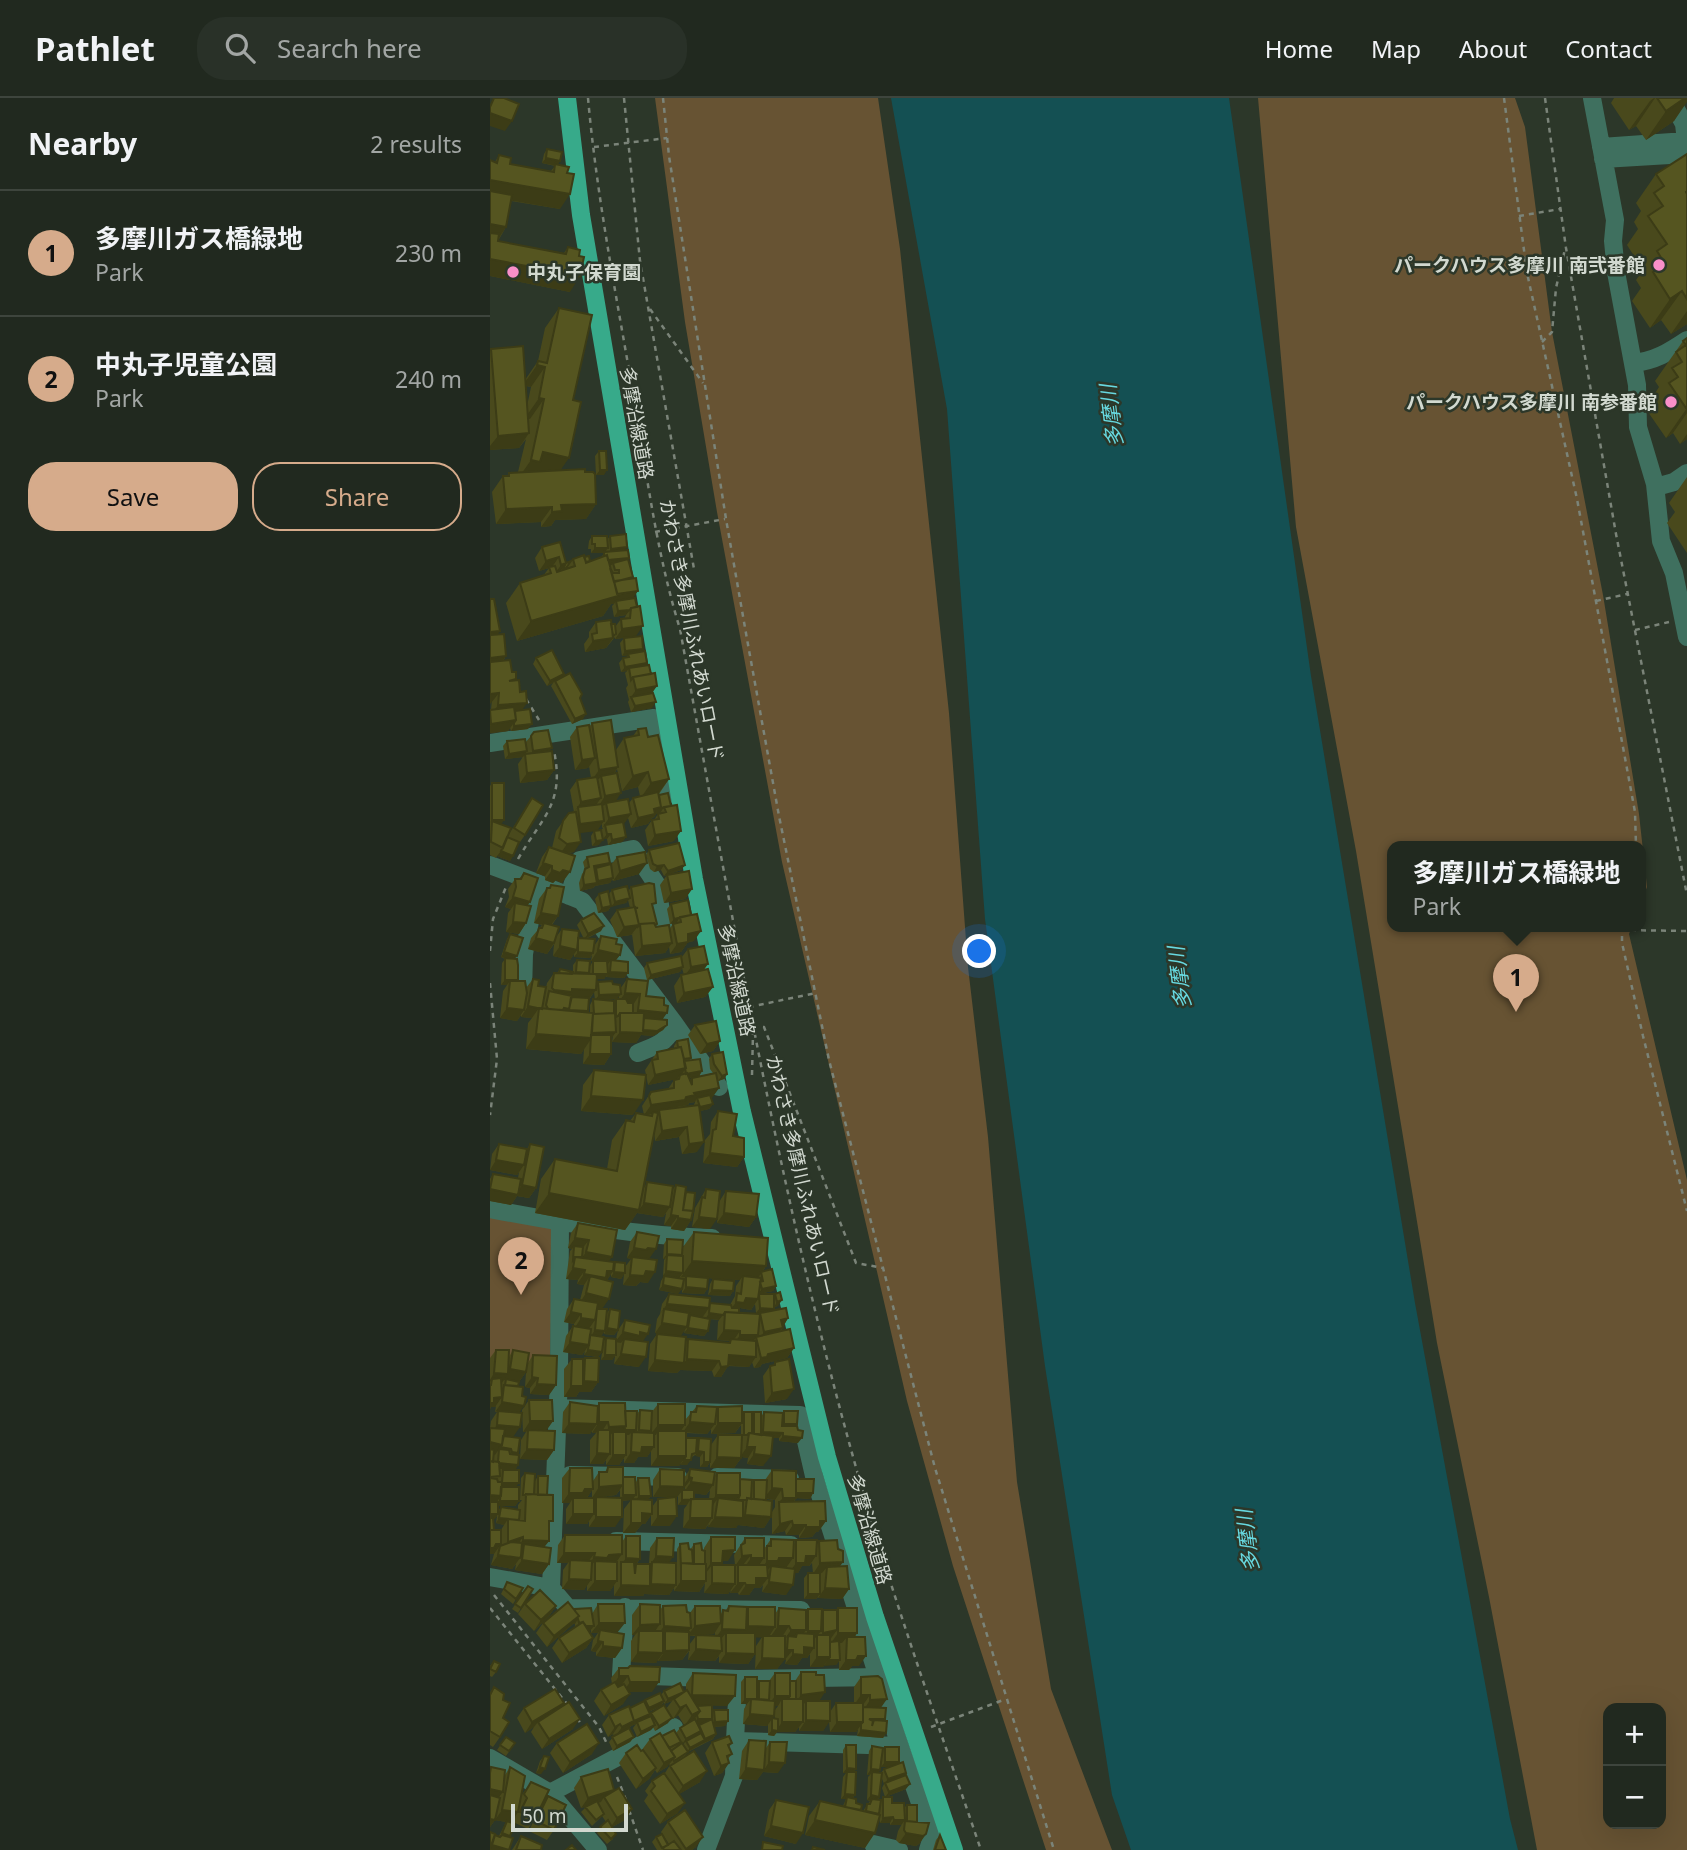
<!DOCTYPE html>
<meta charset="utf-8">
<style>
body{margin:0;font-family:"Noto Sans","Noto Sans JP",sans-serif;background:#293128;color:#f1f3f6}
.controls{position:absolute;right:21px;bottom:21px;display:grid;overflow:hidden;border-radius:14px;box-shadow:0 7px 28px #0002}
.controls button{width:63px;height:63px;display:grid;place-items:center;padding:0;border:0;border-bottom:2px solid #3e453d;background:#21291f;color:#f1f3f6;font:35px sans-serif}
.scale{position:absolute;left:21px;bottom:18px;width:117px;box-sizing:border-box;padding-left:7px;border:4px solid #d2d9d0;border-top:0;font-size:19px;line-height:24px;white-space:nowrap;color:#d2d9d0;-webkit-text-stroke:5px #2c3729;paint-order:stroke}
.you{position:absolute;left:490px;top:854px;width:24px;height:24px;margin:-18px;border:5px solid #fff;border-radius:50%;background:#1a73e8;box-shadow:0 0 0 10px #1a73e833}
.badge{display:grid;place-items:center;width:46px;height:46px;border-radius:50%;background:#d6ab8b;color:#111;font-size:23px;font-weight:700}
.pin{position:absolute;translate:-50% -58px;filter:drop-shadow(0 2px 4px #0008)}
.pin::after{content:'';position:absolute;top:37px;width:24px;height:21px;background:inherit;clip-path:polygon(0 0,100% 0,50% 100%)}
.popup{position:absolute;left:897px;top:743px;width:259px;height:91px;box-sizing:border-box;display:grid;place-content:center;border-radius:14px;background:#21291f;filter:drop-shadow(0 2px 5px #0005);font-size:23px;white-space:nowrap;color:#a2a6a4}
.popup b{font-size:26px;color:#f1f3f6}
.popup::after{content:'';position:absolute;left:50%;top:100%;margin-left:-14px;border:14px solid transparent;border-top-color:#21291f}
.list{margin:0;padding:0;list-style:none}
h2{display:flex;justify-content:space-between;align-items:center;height:91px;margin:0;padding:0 28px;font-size:30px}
h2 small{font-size:23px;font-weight:400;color:#a2a6a4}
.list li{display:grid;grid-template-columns:46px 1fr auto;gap:21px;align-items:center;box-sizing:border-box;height:126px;padding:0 28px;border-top:2px solid #3e453d}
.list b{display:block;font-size:26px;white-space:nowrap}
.list p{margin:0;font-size:23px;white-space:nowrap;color:#a2a6a4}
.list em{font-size:23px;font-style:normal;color:#a2a6a4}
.actions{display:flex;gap:14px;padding:21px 28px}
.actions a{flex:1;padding:16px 0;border:2px solid #d6ab8b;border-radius:28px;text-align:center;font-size:24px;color:#d6ab8b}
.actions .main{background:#d6ab8b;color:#111}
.icon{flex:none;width:38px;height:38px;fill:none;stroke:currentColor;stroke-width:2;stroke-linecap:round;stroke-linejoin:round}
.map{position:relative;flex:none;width:1197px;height:1752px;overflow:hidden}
header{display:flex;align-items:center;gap:42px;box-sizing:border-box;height:98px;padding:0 35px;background:#21291f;border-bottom:2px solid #3e453d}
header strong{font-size:33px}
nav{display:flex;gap:38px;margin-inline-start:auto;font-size:24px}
.search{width:490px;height:63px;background:#293128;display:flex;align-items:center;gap:18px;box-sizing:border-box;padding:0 24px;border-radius:28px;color:#a2a6a4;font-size:26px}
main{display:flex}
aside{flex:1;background:#21291f}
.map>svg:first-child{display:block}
.green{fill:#675333;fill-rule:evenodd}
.water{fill:#145053}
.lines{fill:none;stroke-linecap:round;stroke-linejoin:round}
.path{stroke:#7b8479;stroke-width:2.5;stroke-dasharray:5 5;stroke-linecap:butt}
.minor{stroke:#3f705f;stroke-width:18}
.major{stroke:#37aa8a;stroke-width:18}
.wall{fill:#49491c;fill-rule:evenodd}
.shaded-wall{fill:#3c3c16}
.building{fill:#555520;stroke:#3c3c16;stroke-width:2}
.poi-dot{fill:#f98fc9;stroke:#2c3729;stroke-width:2.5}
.labels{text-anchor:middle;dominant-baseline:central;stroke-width:5;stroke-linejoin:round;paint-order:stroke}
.poi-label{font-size:19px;font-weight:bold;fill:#d2d9d0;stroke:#2c3729;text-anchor:end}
.street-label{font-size:19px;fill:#d2d9d0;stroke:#2c3729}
.water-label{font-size:21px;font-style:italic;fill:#67d9e0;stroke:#2c3729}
</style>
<header>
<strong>Pathlet</strong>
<div class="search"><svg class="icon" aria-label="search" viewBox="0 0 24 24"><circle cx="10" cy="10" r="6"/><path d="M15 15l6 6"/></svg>Search here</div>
<nav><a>Home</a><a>Map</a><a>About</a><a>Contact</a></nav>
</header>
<main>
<aside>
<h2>Nearby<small>2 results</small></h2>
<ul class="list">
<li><span class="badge">1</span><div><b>多摩川ガス橋緑地</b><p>Park</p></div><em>230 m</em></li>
<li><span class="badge">2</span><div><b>中丸子児童公園</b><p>Park</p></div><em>240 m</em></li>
</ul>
<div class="actions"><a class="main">Save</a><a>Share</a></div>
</aside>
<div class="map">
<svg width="1197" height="1752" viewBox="0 0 1197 1752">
<rect width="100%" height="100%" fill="#2c3729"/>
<path class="green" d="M165,0H388L410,151L459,615L478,869L498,1039L527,1384L561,1591L622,1752H556L463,1468L417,1303L292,764L227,414L195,224Z
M768,0H1025L1035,29L1062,234L1113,497L1149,716L1157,789L1150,807V748H902V828H1142L1139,836L1197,1082V1752H1047L999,1499L947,1245L866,753L806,429ZM1118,1610H1171V1726H1118Z
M0,1114L60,1128L63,1133L60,1269L0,1261Z"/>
<path class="water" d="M401,0H739L821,578L925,1205L1020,1721L1028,1752H641L622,1697L555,1268L495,821L457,311Z"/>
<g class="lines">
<path class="path" d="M98,0C107,101 127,201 144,301C157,378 167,457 190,531C241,813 289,1096 367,1373C403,1501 448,1626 491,1752
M134,0L150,163L204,471
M173,0L179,58L236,421L257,541L289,718L339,962L445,1370L564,1752
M1014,0L1037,175L1087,401L1145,714L1146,748
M1055,0L1076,150L1126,436L1197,797
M104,49L177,40
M1029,118L1070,111
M160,211L213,285
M1052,244L1062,234L1066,190L1075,151
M165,434L235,421
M1106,503L1137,496
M1145,532L1179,524
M36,601L49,622
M28,761C52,719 75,706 64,653
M1132,828V845L1153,938L1197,1113
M1131,832L1197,833
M0,853L3,821L16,789
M0,885L7,961L0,1017
M259,909L326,895
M263,928L274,929L366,1165L393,1170
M262,977L263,935
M4,1497L109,1629L118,1648
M0,1510L77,1606
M87,1620L95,1632
M441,1629L516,1601
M127,1679L136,1702
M139,1712L153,1752"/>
<path class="minor" d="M1102,0L1125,122L1123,143L1126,174L1147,287L1148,329L1165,386L1171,443L1184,475L1197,539
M1111,49L1196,43L1194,26L1180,0
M1113,61L1197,56
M1143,265C1165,263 1179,254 1197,242
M1166,389L1184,384L1197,375
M0,645L164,620L177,697
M0,767L47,785
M79,798L90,762L143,751L167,787L174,833
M33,895L34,856L47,785L92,803L184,925L229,989
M148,955C166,947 178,946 184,925
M0,1111C74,1125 147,1138 222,1140
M68,1310L310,1317L324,1378L410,1648L245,1643L248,1581
M80,1377L188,1379
M227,1379L300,1381
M126,1443L301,1447
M0,1479L61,1490L78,1510L311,1512
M61,1490L69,1278L70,1124
M135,1509L131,1577L248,1581L392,1579
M410,1648L442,1739L438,1752
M0,1660L60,1695L108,1752
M60,1695L184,1629
M383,1746L409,1752
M216,1752L244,1678L245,1643"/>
<path class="major" d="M77,0L91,117L161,529L204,781L252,1014L337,1359L385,1519L464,1752"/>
</g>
<path class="wall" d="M1124,0H1197L1184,23L1156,42L1146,28L1139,32L1121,5Z
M57,51L70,63L67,67L70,111L21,103L16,129L8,143L74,155L78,149L80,194L0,178V62L5,64L9,57L20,66L60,74L65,68L52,65L54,56Z
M1197,56V226L1181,236L1171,222L1160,230L1142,203L1151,190L1146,182L1153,172L1137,147L1148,131L1144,124L1151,113L1146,105L1166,76Z
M69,210L83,302L71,372L95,374L106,406L96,421L65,422L61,428L51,429V424L6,426L2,394L13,378H17L19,375L28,374L36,341L29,350L0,352V252L1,251L35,282L48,263L55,230ZM36,288L41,289L37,308Z
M1197,240V341L1190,346L1183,335L1176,340L1158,314L1165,305L1162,300L1169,289L1165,283L1193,243Z
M109,353L114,377H106L105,358Z
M1197,379V455L1177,425L1185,414L1179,405Z
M102,438L117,442L120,438L135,453L142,480L146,538L153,551L151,554L162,595V610L141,614L138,604L139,602L136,590L138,587L135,575L137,573L131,574L129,565L133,560H136L138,557L132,558L130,545L134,540L125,541V539L116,550L95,554L94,546L99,539V534L106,524L121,526L125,529L131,521H134L136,517L124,519L122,508L124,506H121L113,518L27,543L16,505L30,485L53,478L59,470L49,473L45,460L52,449L70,444L76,465L81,463L83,461L94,459L99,464L111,460L114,455H101V451H98L99,443Z
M8,537L16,558L13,563L26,581L25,582L32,612L38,631L21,633L20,630L18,633L0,635V612H1Z
M46,560L74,576L73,579L90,600L93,621L82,626L61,588L63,585L57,588L43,566Z
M102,625L126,652L134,640L143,638L148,631L158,639L179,681L169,696V697L178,695L184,743L158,748L155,732L162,722H164L168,716L171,714L167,715L164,719L162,720L158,726L141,730L138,720L133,726L136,739L132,744L118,747L117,741H113L111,733L113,730H112V726L89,735L84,754L78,755L72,785L66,782L63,785L55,782V778L46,775L52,759L59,749L62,750L66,733L79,715L85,713L84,714L80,692L87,682L101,680L99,668L98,670L85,672L80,639L87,629H99ZM127,671L132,693L148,689L150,698L143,700L139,705L126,703L124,676Z
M41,638L60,653L64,672L57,682L30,685L28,666L35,656L33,659L15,661L13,648L17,643L35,645Z
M2,685L10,726L17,739L42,700L35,737L28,747L20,763L7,758L6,760L0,757V688Z
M104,733L109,747L102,748L101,738Z
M159,752L195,767L191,772L174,778L171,772L164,774L160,771L156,757Z
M97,759L121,767L127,759L149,776L123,783L122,781L120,785L105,788L103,790L90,793L89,785L92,776L95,772L93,764Z
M34,775L38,807L36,825L29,836L16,834L18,815L21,811L15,809L19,799L18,791L25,781H29Z
M177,777L202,791L195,801L174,805L170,787Z
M61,787L68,818L62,827L66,839L72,831L88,840L94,841L87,827L91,822L111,833L96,841L104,848L111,838L126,846L130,857L125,863L138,875L134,880L116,879V878L114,881H107L106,886L108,884L123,886L130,891L137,881L156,898L177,927L173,932L163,938L151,937L146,945L122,944L123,938L121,941V956L114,967L93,966L94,951L91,956L36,951L38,925L42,920L31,919V917L27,923L10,920L13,893L17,887H11L12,865L15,861L11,859L17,841L20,836L25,861L28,882L36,890L43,881L48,888L54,901L57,885L64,875H67L70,871L83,876V867L87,862L100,868L103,863H101L102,857L100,860L84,859V856L80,862L63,858L64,846L57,856L38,851L41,840L52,827L44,825L49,801L57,790H59ZM104,894L105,902L103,901L100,907V915L97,914L99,902ZM129,898V901H126L124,904L110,902L127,901Z
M141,789L163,809L167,826L166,829L180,830L183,826L187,824L180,826L177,811L181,806L198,802L204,843L198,844L191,854L180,856L179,849L175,855L145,858L142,836L144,835L141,837L127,839L120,822L127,812L140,810L138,802L136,805L121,808L118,813L108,815L105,801L109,796H119L122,792L138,794Z
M198,851L213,872L223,889L215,899L187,905L184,888L191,877H194L192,870L190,874L157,882L154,870L157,865L191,860Z
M205,927L230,943L223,953L210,956L198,937Z
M187,943L201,960L200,962L212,973L209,978L199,980L200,982L202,980L223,975L220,971L219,961L222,956L237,976L234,981L228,983L227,980L229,990L221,1000L223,1006L219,1011L210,1013L207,1054L192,1056L189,1039L165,1043L164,1034L154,1090L157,1084L183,1091L186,1087L196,1094L202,1117L201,1122L194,1133L181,1131V1128L174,1127L176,1115L173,1119L147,1115L135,1132L45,1115L51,1081L65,1061L117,1071L122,1042L136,1022L140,1023L146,1015L154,1017L152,1008L161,994L178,991L184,982L187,981L158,987L155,972L167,954L184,950V948ZM205,1004L204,1007L190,1009L198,1007L199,1005Z
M104,972L143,1017L91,1013L93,987Z
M228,1013L254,1059L247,1069L213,1065L215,1042L220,1036L221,1024Z
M9,1046L37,1051L40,1046L46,1090L39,1100L27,1098L21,1107L0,1103V1081L3,1076L28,1080L29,1074L27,1077L0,1072L2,1056Z
M216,1091L220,1131L202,1129L205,1110Z
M236,1093L266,1119L259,1129L227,1125L229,1104Z
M88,1125L119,1164L124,1166L125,1164L135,1169L141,1161L137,1160L140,1144L147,1134L159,1161L158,1185L150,1184L146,1188L133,1187L134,1176L131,1181L121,1179V1176L117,1182L112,1211L107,1210L116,1216L120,1211L128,1232L124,1237L114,1236V1234L111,1238L113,1244L116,1240L126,1241L128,1232L135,1222L152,1243L149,1269L124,1266L125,1258L122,1262H111L112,1254L108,1259L94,1257L95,1253L92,1257L73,1254L76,1238L83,1228H84V1226L74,1224L77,1211L84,1201L90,1202L94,1187L87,1186L88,1182L76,1181L80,1153L82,1151L78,1150L81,1135Z
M204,1134L276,1168L273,1173L286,1188L283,1193L269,1196H284L288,1208L284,1209L282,1213L298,1220L291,1233L304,1250L297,1260L272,1266L270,1269L264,1270L262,1264L259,1269L238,1268L231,1279H224L222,1273L190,1272L187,1275L158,1273L160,1246L167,1236L178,1237L165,1235L167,1221L170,1216L172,1206L179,1196L219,1206L240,1207L245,1198L246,1188L250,1182L218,1180L217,1191L214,1196L192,1195V1188L188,1196L169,1192L171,1183L174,1178H173L174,1162L175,1161H173L174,1146L177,1141L191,1158H193V1149ZM265,1206L266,1215H249L250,1210L261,1212ZM219,1221L229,1222L228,1224L227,1242L240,1243L238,1245L198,1241L196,1243L190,1238L195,1232L194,1235L214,1238L218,1233Z
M223,1181L243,1193L240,1198L218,1197L220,1186Z
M6,1252L19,1259L23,1252L38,1265L43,1257L66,1287L59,1297L40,1296V1290L35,1289L36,1274L29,1284L28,1288L30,1315L23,1339L28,1355L27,1357L25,1372V1389L29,1403L25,1408H8V1413L11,1409L28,1412V1407L32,1402H30L31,1380L35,1375L45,1383L48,1378L57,1397L59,1428V1443L54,1449L59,1466L52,1476L25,1472L26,1466L22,1471L1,1467L4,1456L0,1330L1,1323L7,1314H5L6,1308L5,1309H1L0,1311V1260ZM7,1418L6,1425L14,1427L11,1432H4L3,1421Z
M95,1260L108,1284L101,1294H89L86,1299H74V1271L82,1261L93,1263Z
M285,1264L297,1301L275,1305L273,1278L280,1268H283Z
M39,1302L63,1323L56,1332L64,1352L57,1362L30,1361L31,1342L36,1334H33L32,1312Z
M80,1304L107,1308L109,1305L147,1316L150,1312L161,1315L168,1306L195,1322L207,1308L226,1311L228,1309L252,1317L254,1314L262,1317L264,1314L271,1319L274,1314L293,1315L294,1313L307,1326L306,1328L308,1345L289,1343V1340H283L273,1368L257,1366L258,1360L252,1359L244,1370H220V1364L217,1369H210V1359L205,1357L201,1360L197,1367L190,1366L189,1368H161V1353L157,1359H148L144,1365H134V1360L129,1367H116V1362L113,1366H100V1342L106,1335H102V1333L100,1336L72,1335L73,1314ZM251,1327V1337H228L221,1347L209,1340L207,1343L196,1340V1335L217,1336L221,1331V1336L245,1335Z
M118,1369L133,1379L146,1384L148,1380L161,1398L158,1402L162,1409L168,1401L180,1428H161V1417L155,1426H152L145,1435H133L134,1411L141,1402L132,1403L125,1429H99V1423L97,1426H76V1411L80,1405H72V1380L80,1370L103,1383L109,1374H115ZM102,1392V1400L126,1397L130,1392V1400L106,1399L104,1403L97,1400Z
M170,1371L194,1380L200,1371L224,1378L227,1375L262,1385L264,1382H275L282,1372L306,1381L323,1395L320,1401L306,1400L304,1404L336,1423L328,1434H326L322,1439L309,1440V1437H296L295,1433L282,1436V1414L285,1409V1402L276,1401L281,1419L274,1430L248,1427V1426L246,1430L218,1429L219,1426L215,1431L193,1430L194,1411L197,1407H188V1397L192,1392H194L195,1390H194L187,1399H163V1382ZM220,1392L219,1401H204V1395L216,1397Z
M75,1437L132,1444L136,1438L150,1461L145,1468L146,1466H159L160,1450L167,1440L179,1465L186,1473L187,1471V1451L190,1446L200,1452L204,1446L214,1453V1450L221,1439L238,1463H232L231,1467H245L244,1457L255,1440L274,1451L281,1441L304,1446L306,1442L327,1446L329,1443L350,1469L359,1491L352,1501L328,1500V1499L326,1501H314V1480L318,1475H323L322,1465L319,1468H312L308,1475H305L296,1497L272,1494L273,1487L270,1490H264L259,1497H249L248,1495H240L241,1492L238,1496L214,1495L215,1485L209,1494L184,1493V1490L179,1497L154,1496L153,1498H124V1487L120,1493H97V1487L94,1492L72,1491L73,1472L78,1465H67L68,1447Z
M17,1484L33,1490L23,1506L11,1496Z
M38,1488L43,1491L28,1515L22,1511Z
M35,1506L66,1508L59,1518L44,1533L28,1516Z
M108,1506L128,1535L132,1550L125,1560L106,1558V1554L101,1553L103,1542L108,1535H101V1531L99,1533L103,1540L96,1550L72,1565L62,1550L69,1540L85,1530V1526H83L57,1549L46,1535L53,1525L84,1512L102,1516Z
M150,1506L170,1512L173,1508L200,1515L205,1508L231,1516L233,1512L235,1513L239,1508L257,1511L258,1509L285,1516L289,1510L316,1514L318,1511L332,1514L333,1512L347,1513L348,1510L367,1535L365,1539L369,1568H362L359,1572H349V1563L346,1567H334L333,1569H320V1556L317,1560H312L307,1567L295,1566L296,1562H294L287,1571H265L266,1548L272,1539H265V1556L258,1566L229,1565V1558L225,1563L198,1562L199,1553L192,1562L168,1563V1561L166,1565L141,1564V1543L145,1537H142V1517ZM225,1533V1538L211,1537L224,1536ZM199,1538H206L199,1547Z
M4,1563L6,1574L2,1579L0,1578V1568Z
M129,1570L162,1594H138L133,1606L114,1618L104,1603L111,1592L122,1586L121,1580Z
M311,1574L329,1603L340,1614L346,1605H364V1589L371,1579L391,1610L395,1621L394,1623L396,1635L393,1640L367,1638L368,1631L366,1634H340L339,1623L333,1633H309V1629L305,1634H287L284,1638L278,1637V1626L277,1628L253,1626L254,1611L257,1606H251V1584L255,1579L267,1586L269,1583H279L285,1575L300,1583H305ZM285,1608H288L285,1612V1621L282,1620L284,1618Z
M203,1575L237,1608L222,1607V1615L224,1612L238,1623L235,1628L224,1629L226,1636L223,1641L198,1654L195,1658L210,1684L189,1696L188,1715L170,1726L154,1703L158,1697L155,1693L162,1683L175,1675L180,1667L179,1666L177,1669L167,1675L165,1672L159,1681L146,1691L129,1665L136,1655L151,1653L160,1641L172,1638L188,1648L193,1647L195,1644L192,1646L186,1635L190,1630L194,1627L188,1617L183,1621L176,1611L182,1603L174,1606V1604L171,1608L159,1614L160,1616L161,1615L178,1625L165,1633L163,1629L161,1632L147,1639L143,1630L146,1626L141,1628L139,1631L144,1639L140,1644L123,1653L119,1644L124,1638L123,1636L118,1639L112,1627L119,1617L140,1610L154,1604L155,1602L171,1597L174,1593L194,1594L196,1593V1586Z
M4,1589L13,1602V1620L10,1639L3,1649L0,1647V1595Z
M74,1605L72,1609L83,1631L52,1651L41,1634L44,1629L35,1635L27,1620L34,1610Z
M16,1639L25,1645L16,1658L7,1652Z
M259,1642L276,1650L280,1644L288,1675L273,1674L267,1682L249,1681L252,1653Z
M222,1644L242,1645L239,1649L242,1656L238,1661L239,1665L232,1675L224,1678L215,1655Z
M67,1645L102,1656L73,1675L60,1655Z
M356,1647L366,1671L364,1674L365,1697L363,1700L371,1712L373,1713L380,1703L377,1702L378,1679L380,1677H377L379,1653L382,1648L392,1653L395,1649L407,1666L416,1675L414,1677L416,1691L395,1699L392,1690L394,1686L391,1678L389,1699L388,1702L391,1703L393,1699L402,1705L414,1710L417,1707L436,1736L429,1746L426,1748L409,1745L406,1742L408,1733L413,1724L411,1727H400V1725H390L389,1720L375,1750L315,1737L319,1718L330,1703L353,1708L356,1701H351L353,1679L356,1675H353V1652ZM391,1669H399L394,1671L391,1675H388Z
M54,1658L51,1676L46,1675L50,1663Z
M1,1669L15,1672V1677L20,1669L35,1678L31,1698L41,1684L59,1692L52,1707L58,1698L76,1707L64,1732L57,1742L39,1733L44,1722L38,1731L23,1724L26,1718L21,1725L25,1726L19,1739L23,1740L19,1752H0V1734L9,1738L16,1724L5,1722L6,1717L5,1722L0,1729V1671Z
M91,1679L123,1694L142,1711L135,1722L122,1729L123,1741L117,1746L107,1735L116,1724L112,1718L102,1728L91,1714L97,1708L91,1710L84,1690Z
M286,1702L306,1746L274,1738L279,1712Z
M178,1724L206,1749L202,1752H167L162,1744L166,1739L178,1747L179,1746L171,1734Z
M450,1737L456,1752H443L446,1742Z
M31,1738L51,1752H22Z"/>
<path class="shaded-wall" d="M1164,0H1165L1146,28L1139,32L1160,3Z
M1195,0H1197V4L1184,23L1156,42L1176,13Z
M0,15L22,23L15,33L0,28Z
M56,60L70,63L67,68L52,65Z
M0,82L80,96L70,111L0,99Z
M0,126L16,129L9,140L0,138Z
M0,161L90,178L80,194L0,178Z
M1192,193L1171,222L1160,230L1180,201Z
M1197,213V226L1181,236Z
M47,267L55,269L41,289L33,287Z
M49,300L54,301L40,321L35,320Z
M1197,310V315L1183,335L1176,340Z
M39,335L29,350L0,352V348L8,338Z
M1197,336V341L1190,346Z
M53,354L79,360L65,380L27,382L41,362Z
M110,372H117L114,377H106Z
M106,406L96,421L65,422L61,428L51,429L62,414L71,407Z
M62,409L51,424L6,426L16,411Z
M137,449L134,454L118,456L121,451Z
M105,450H118L114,455H101Z
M69,459L62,469L49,473L56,463Z
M139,460L135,465H123L122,467L111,468L114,463Z
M76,465L69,475L64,477L71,467Z
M148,493L141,503H126L124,506H121L113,518L27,543L41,523L127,497Z
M140,512L136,517L124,519L128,513Z
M153,528L146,538L125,541L132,531Z
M10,533L3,543L0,544V534Z
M126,536L116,550L95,554L103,543Z
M153,551L150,556L132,558L135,553Z
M16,558L9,568L0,569V560Z
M157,565L153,570H139L137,573L131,574L135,569Z
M74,576L71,581L65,583L63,585L57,588L60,583Z
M167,588L160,598L141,599L139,602L146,592Z
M9,595L1,605L0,606V596Z
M166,604L162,610L141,614L145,608Z
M37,605L30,615L1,617L8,607Z
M96,616L93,621L82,626L85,621Z
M26,622L18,633L0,635V628L1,626Z
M42,626L38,631L21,633L24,628Z
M62,650L54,660L36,663L43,653Z
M37,653L33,659L15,661L19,656Z
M105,660L98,670L85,672L92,662Z
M128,669L121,680L111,678L109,681L102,682L109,672Z
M64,672L57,682L30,685L37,675Z
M158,674L148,689L132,693L143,678Z
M179,681L168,696L150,701L161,685Z
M131,695L124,706L116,705L115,707L108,709L115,698Z
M111,700L103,711L88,709L84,714L91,704Z
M171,709H174L171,714L167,715L164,719L162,720L158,726L141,730L148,720L164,711Z
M141,716L134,726L115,729V727L112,730L119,720Z
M2,722H14L7,732L2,723L0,725Z
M114,723L107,733L83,736L90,726Z
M191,733L184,743L158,748L165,737Z
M117,736H121L117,741H113Z
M136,739L132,744L118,747L122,742Z
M113,742L109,747L102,748L106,743Z
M91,744L84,754L70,756L77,746Z
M11,753L23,758L20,763L7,758Z
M53,765L62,768L55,778L46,775Z
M120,765L117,770H106L104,772V768Z
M157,765L149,776L123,783L130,773Z
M174,767L171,772L164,774L167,768Z
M195,767L191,772L174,778L178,773Z
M62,772H73L80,774L72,785L66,782L63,785L55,782Z
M123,780L120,785L105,788L103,790L90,793L94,787L107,785L108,783Z
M202,791L195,801L174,805L181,795Z
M23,799L40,804L33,814L25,805L21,811L15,809Z
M140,800L136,805L121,809L125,804Z
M121,808L118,813L108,815L112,810Z
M51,815L68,818L60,828L44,825Z
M190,819L187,824L180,826L184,821Z
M23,824L36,825L29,836L16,834Z
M149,827L141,837L127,839L134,829Z
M114,828L111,833L94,841L98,836Z
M211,833L204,843L198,844L191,854L180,856L187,846L198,836Z
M46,840L64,845L57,856L38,851Z
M182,845L175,855L145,858L152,848Z
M70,848L87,852L80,862L63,858Z
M108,852L130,857L122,867L121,862L118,866L101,863Z
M14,854L27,858L23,863L11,859Z
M88,854L103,855L100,860L84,859Z
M218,866L211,876L194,879L201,869Z
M193,869L190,874L157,882L161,877Z
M120,874L138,875L134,880L116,879Z
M103,876H118L114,881H100Z
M15,882H28L20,883L17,887H11Z
M223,889L215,899L187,905L194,895Z
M82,891L106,892L98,902L75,904L57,902L64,892Z
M135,895L150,896L143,907L128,905Z
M131,896L127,901L105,902L109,897Z
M38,908L49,910L42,920L31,919Z
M17,910L34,912L27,923L10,920Z
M148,912L177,915L170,925L141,923Z
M177,927L173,932L163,938L151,937L146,945L122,944L130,934Z
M126,934L119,944L101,941L91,956L36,951L46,936Z
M230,943L223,953L210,956L217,946Z
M100,956H121L114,967L93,966Z
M196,970L190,979V977L187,981L158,987L165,977Z
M212,973L209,978L193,981L196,976Z
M237,976L234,981L228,983L232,978Z
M229,990L222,1000L208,1003L207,1000L205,1004L199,1005L198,1007L169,1012L167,1015L154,1017L161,1007L196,999L204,995Z
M101,998L153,1002L143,1017L91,1013Z
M223,1006L219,1011L206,1014L210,1009Z
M197,1029L189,1039L165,1043L172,1033Z
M214,1044L207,1054L192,1056L199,1046Z
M220,1055L254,1059L247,1069L213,1065Z
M6,1062L34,1067L27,1077L0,1072Z
M32,1087L46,1090L39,1100L27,1098L21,1107L0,1103V1091L26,1096Z
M59,1095L149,1112L154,1105L180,1109L173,1119L147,1115L135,1132L45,1115Z
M234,1115L266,1119L259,1129L227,1125Z
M181,1117L188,1118L181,1128L174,1127Z
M209,1119L227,1121L220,1131L202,1129Z
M188,1120L201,1122L194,1133L181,1131Z
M85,1140L99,1142L91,1152L84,1148L82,1151L78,1150Z
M144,1150H158L166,1151L159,1161L142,1159L141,1161L137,1160Z
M96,1154L122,1159L115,1169L89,1164Z
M177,1156L192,1157L189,1162L177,1157L175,1161H173Z
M202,1163L276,1168L266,1183L253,1178L250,1182L191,1179Z
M83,1170L95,1172L88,1182L76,1181Z
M117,1173H123L116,1184L100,1178L94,1187L87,1186L94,1176Z
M156,1173L165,1174L158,1185L150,1184L146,1188L133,1187L140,1177Z
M176,1173L193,1175L189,1180L173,1178Z
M124,1174L135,1175L131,1181L121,1179Z
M173,1187L192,1191L188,1196L169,1192Z
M286,1188L283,1193L268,1196L272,1191Z
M196,1189L217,1191L214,1196L192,1195Z
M222,1192L243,1193L240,1198L218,1197Z
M96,1195L119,1201L112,1211L89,1206Z
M256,1200L268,1201L261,1212L250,1210L247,1215L239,1214L246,1204Z
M292,1202L288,1208L284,1209L287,1204Z
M177,1206L219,1210L212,1220L173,1216L174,1211L170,1216Z
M270,1210L284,1211L280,1216L266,1215Z
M81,1214L91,1216L84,1226L74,1224Z
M219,1215L233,1217L229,1222L216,1220Z
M91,1220L105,1222L98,1232L84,1231Z
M298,1220L286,1240L267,1244L274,1234L291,1222Z
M172,1225L197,1229L190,1239L165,1235Z
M117,1230L128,1232L124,1237L114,1236Z
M198,1230L218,1233L214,1238L194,1235Z
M105,1232L115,1233L111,1238H101Z
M234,1232L250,1233L243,1243L227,1242Z
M133,1234H150L158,1236L151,1246L134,1241L131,1245L125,1244Z
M250,1237H268L260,1247H243Z
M80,1244L99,1247L92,1257L73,1254Z
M304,1250L297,1260L272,1266L270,1269L264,1270L271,1260L278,1256Z
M98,1252L112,1254L108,1259L94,1257Z
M131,1256L156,1259L149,1269L124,1266Z
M115,1257H126L122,1262H111Z
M239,1257L266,1259L259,1269L232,1267Z
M197,1261L229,1263L222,1273L190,1272L187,1275L158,1273L165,1262L194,1265Z
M238,1268L231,1279H224L231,1269Z
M20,1271L36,1274L29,1284L14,1282L11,1286L2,1281L0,1284V1282L4,1275L17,1276Z
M42,1279L48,1280L40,1290L35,1289Z
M94,1283L108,1284L101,1294H89L86,1299H74L81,1288H91Z
M47,1286L66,1287L59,1297L40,1296Z
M304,1291L297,1301L275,1305L282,1295Z
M12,1299L5,1309H1L0,1311V1305L4,1300Z
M12,1304L34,1308L27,1318L8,1313L5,1314Z
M40,1323H63L56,1333L38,1332L36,1334H33Z
M109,1324H118L111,1335L108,1332L106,1335H102Z
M200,1324L225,1326L217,1336L193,1334Z
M79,1325L107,1326L100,1336L72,1335Z
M228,1325H252L245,1335L221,1336Z
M294,1326H307L304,1331H291Z
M7,1327L30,1329L23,1339L0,1336Z
M168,1327H195L188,1337L168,1333L166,1337H160Z
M136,1328L129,1338L123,1334L119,1339H112L119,1329Z
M134,1332H146L142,1337V1334L139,1337H130Z
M273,1334L293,1335L289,1340H270Z
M293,1338L312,1340L308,1345L289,1343Z
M0,1344L12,1347L21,1351L18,1356L9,1351L5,1357L0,1356Z
M152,1349H164L157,1359H148L144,1365H134L141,1354Z
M257,1349H265L258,1360L250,1359Z
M37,1351L64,1352L57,1362L30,1361Z
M208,1353L214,1354L210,1359L205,1358Z
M107,1355L120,1356L113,1366H100Z
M264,1356L281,1358L273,1368L257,1366Z
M123,1357H136L129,1367H116Z
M168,1358H196L189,1368H161Z
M227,1359L251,1360L244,1370H220Z
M194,1362H201L197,1367H190Z
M214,1364H220L217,1369H210Z
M7,1365L28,1367L25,1373L4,1370Z
M199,1379L202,1380L187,1399H163L170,1388L192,1389Z
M201,1384L223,1387L216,1397L194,1394Z
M12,1385H29L25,1390H9Z
M133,1387L126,1397L102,1400L109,1389Z
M282,1390L292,1391L285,1402L274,1400Z
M95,1391H103L96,1401L83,1400L80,1405H72L79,1395Z
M305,1395H323L320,1401L306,1400L299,1410L289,1404L293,1400Z
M0,1397L11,1398L4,1408H0Z
M133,1397H146L142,1402L130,1403Z
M226,1397H250L243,1407L228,1400L223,1407H219Z
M149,1398H161L157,1403H145Z
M192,1402H200L197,1407H188Z
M10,1403H29L25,1408H7Z
M152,1415L162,1416L155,1426H152L145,1435H133L141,1425Z
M0,1416H8L5,1421H0Z
M83,1416H104L97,1426H76Z
M255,1417L281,1419L274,1430L248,1427Z
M168,1418H187L180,1428H161Z
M106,1419H132L125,1429H99Z
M225,1419L253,1420L246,1430L218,1429Z
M9,1420L18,1421L14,1427L6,1425Z
M200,1420H222L215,1431L193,1430Z
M302,1423L295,1433L282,1436L290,1426Z
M330,1423H336L328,1434H326L322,1439L309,1440L316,1429Z
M303,1427H316L309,1437H296Z
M33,1439L26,1449L10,1454L18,1444Z
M33,1442L59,1443L51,1453L34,1446L30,1452H25Z
M6,1446H11L4,1456H0V1450Z
M245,1452L238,1463H226L233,1453Z
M74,1455H105L97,1465L80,1462L78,1465H67Z
M132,1456L125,1466L105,1463L100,1469H97L104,1459Z
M8,1457L30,1460L22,1471L1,1467Z
M261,1457L253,1467L245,1468L252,1458Z
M166,1458L183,1459L176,1469L162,1464Z
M316,1458H326L319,1468H312L308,1475H299L306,1465Z
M136,1460L150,1461L142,1471L131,1467Z
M261,1460H274L267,1470H254Z
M289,1460H303L296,1470L281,1468L277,1473H270L277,1463Z
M32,1462L59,1466L52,1476L25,1472Z
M353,1464L346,1474L337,1469L332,1475L323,1476L330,1465Z
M221,1465H232L225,1475L222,1467L216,1475H214Z
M266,1480H278L270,1490H264L259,1497H249L256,1487Z
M79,1481L101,1482L94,1492L72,1491Z
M105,1483H127L120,1493H97Z
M191,1483H216L209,1494L184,1493Z
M279,1484L303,1487L296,1497L272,1494Z
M222,1485L245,1486L238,1496L214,1495Z
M248,1485H255L248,1495H240Z
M161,1486L186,1487L179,1497L154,1496L153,1498H124L131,1487L160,1488Z
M335,1490L359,1491L352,1501L328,1500Z
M318,1496H330L326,1501H314Z
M66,1508L59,1518L44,1533L51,1522Z
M89,1518L88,1521L85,1526H83L57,1549L64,1538Z
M109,1525H135L127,1535L110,1532L108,1535H101Z
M231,1525L224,1536L197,1538L205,1528Z
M170,1526L163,1536L149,1533L145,1537H142L150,1527Z
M95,1528H104L100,1533H91Z
M174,1528L201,1530L194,1540L175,1533L172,1539L167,1538Z
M258,1528L285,1529L278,1540L251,1539L236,1535L231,1541H225L232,1531L255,1532Z
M288,1528H299L292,1539L281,1538Z
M301,1532H316L309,1542L307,1535L302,1542L298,1538L294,1542Z
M347,1532L339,1543L326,1545L333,1535Z
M318,1533H331L322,1544L311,1543Z
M348,1535H367L360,1545L357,1539L352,1545H341Z
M103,1540L96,1550L72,1565L79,1555Z
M108,1543L113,1544L106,1554L101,1553Z
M113,1548L132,1550L125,1560L106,1558Z
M314,1549L324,1550L317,1560H312L307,1567L295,1566L303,1556Z
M206,1551L232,1553L225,1563L198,1562Z
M199,1552L192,1562L168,1563L175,1553Z
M297,1552H303L287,1571H265L272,1560L291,1561Z
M148,1554L173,1555L166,1565L141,1564Z
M236,1555L265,1556L258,1566L229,1565Z
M368,1558H376L369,1568H362L359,1572H349L356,1562Z
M327,1559H340L333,1569H320Z
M338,1562H350L346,1567L334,1568Z
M129,1578H138L131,1588L122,1589Z
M140,1584H169L162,1594H133Z
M195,1594L184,1601L182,1603L174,1606L178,1601Z
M335,1594L328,1605L316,1603L314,1606L304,1607L311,1597Z
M140,1596L133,1606L114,1618L121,1607Z
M202,1597L245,1598L237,1608L195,1607Z
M371,1597H380L373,1607H364Z
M285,1598H300L293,1608L292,1601L288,1608H278Z
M255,1601H261L257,1606H251Z
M397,1601L390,1611L373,1613L380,1602Z
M174,1603L171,1608L156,1615L159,1610Z
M74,1605L67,1615L48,1624L44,1629L35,1635L42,1624Z
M196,1607L188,1617L183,1621L190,1610Z
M210,1613L203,1623L195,1627L202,1617Z
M160,1616L157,1622L141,1628L137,1634L125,1639L132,1629Z
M260,1616L284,1618L277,1628L253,1626Z
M182,1620L178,1625L165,1633L169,1628Z
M90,1621L83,1631L52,1651L59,1641Z
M208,1621H222L219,1626H204Z
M316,1622L340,1623L333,1633H309Z
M238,1623L235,1628L222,1629L225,1624Z
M292,1624H313L305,1634H287L284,1638L278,1637L282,1632L286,1633Z
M347,1624H373L366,1634H340Z
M130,1626L123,1636L118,1639L125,1629Z
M165,1627L161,1632L147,1639L151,1634Z
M371,1632L396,1635L393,1640L367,1638Z
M211,1633L207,1638L192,1646L196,1641Z
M226,1636L223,1641L212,1646L196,1655L200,1650L215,1641Z
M144,1639L140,1644L123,1653L127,1648Z
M109,1645L102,1656L73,1675L80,1664Z
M185,1659L177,1669L167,1675L174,1665Z
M279,1664L295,1665L288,1675L273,1674L267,1682L249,1681L256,1670L274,1672Z
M395,1664H409L405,1669H391Z
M239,1665L232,1675L224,1678L231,1668Z
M50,1669L55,1671L51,1676L46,1675Z
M166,1670L159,1681L146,1691L153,1681Z
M357,1670L366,1671L363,1676L353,1675Z
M381,1671L390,1672L387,1677L382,1674L380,1677H377Z
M217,1673L210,1684L186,1698L193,1688Z
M416,1675L413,1680L394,1686L398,1681Z
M420,1686L416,1691L395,1699L399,1694Z
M0,1691L13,1694L5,1704L0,1703Z
M124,1692L117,1702L114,1699L111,1704L91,1710L98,1700Z
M355,1696L365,1697L361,1702L357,1699L356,1701H351Z
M381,1697L389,1699L386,1704L377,1702Z
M195,1705L188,1715L170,1726L177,1716Z
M142,1711L135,1722L120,1730L127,1720Z
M12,1712L28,1714L21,1725L5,1722Z
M403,1719L400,1725H390L393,1720Z
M0,1721L5,1722L0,1729Z
M325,1722L385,1735L375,1750L315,1737Z
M404,1722H415L411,1727H400Z
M281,1728L313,1735L306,1746L274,1738Z
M416,1735L436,1736L429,1746L426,1748L409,1745Z
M213,1739L206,1749L202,1752H195Z
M2,1747L16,1752H0Z"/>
<path class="building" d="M4,0H14L29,6L22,23L0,15V9Z
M1167,0H1195L1176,13Z
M57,51L72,54L70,63L56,60Z
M1197,56V93L1196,94L1197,96V201L1192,193L1180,201L1163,174L1175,166L1167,153L1177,146L1158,118L1173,108L1164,95L1174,88L1166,76Z
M9,57L21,60L20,66L64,74L65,66L79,69L77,75L84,76L80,96L0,82V62L7,65Z
M0,93L22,97L16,129L0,126Z
M0,135L9,136L8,143L76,156L78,149L90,152L89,158L94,159L90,178L0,161Z
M69,210L102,217L83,302L91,304L79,360L53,354L50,364L41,362L54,301L49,300L55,269L47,267L48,263L57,265Z
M1197,240V310H1196L1179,285L1188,279L1182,270L1192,264L1186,254L1196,247L1193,243Z
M33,248L39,335L8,338L1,251Z
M109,353H116L117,372H110Z
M95,371V374H103L105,376L106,406L71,407L72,413L62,414V409L16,411L13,378H19V375Z
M136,436L137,449L121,451L120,438Z
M102,438H117L118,450H105V446H102Z
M70,444L76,465L71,467L69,459L56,463L52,449Z
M138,452L139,460L118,462L117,457L114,458V454Z
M94,457L96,465L117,457L128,498L41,523L30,485L61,475L59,469L65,468L67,474L85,468L83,461Z
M99,458L100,463L96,464L94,459Z
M138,461L143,479L124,484L120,470L123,475H129V472H125L123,465Z
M81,463L76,470L73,471L76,465Z
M146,480L148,493L127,496L124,483Z
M145,500L147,509L141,510L140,512L128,513L126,503Z
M0,501H4L10,533L0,534Z
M150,508L153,528L132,531L131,521L140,520L141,510Z
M121,522L123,540L103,543L102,536L107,535L106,524Z
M121,526H125L126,536L123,537Z
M14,536L16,558L0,560V537Z
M152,538L153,551L135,553L134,540Z
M62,552L74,576L60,583L46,560Z
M155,553L157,565L135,569L133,560L139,559L138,556Z
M20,562L22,574H26V581L19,583L29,582L30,594L36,593L37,605L8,607L9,595L0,596V564Z
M159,567L161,576L143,579L141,582L139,570Z
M80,575L92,596L90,600L96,616L85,621L65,583Z
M165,575L167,588L146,592L143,579Z
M163,595L166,604L145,608L141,599Z
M24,609L26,622L1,626L0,612Z
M40,611L42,626L24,628V625L26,622L25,613Z
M121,622L128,669L109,672L102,625Z
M99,627L105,660L92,662L87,629Z
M156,630L158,639L168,637L179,681L161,685L158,674L143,678L134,640L149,637L148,631Z
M58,632L62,650L43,653L41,638L44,634Z
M35,641L37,653L19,656L17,643Z
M62,653L64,672L37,675L35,656Z
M127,675L131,695L115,698L111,678Z
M107,679L111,700L91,704L87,682Z
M2,685H14V722H2Z
M168,694L171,709L164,711L165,716L148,720L143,700Z
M178,695L181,708L171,710V709L169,697Z
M42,700L53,707L35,737L24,730Z
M138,701L141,716L119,720L116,705Z
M112,706L114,723L90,726L88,709Z
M187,707L191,733L165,737L162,722L169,721L168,716L176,714L174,709Z
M86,714L91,744L77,746L69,740L73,723L79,715Z
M2,723L21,730L13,750L1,744Z
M133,724L136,739L122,742L121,736H117L115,727Z
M111,732L113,742L106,743L104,733Z
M17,739L29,744L23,758L11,753Z
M189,745L195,767L178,773L174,767L167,768L163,766L159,752Z
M59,749L85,758L80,774L73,772L70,775L62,772V768L53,765Z
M155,754L157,765L130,773L127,759Z
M118,755L120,765L104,768L107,785L94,787L93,779L95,771L99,769L97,759Z
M121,766L123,780L108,783L106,770Z
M199,773L202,791L181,795L177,777Z
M34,775L48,780L40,804L23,799L26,789L25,781H31Z
M159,785L164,786L166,805L162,806L167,826L165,827L164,825L150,826L147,830L149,827L145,810H148L144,809L141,789Z
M61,787L74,789L68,818L51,815L57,790H60Z
M137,788L140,800L125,804L122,792Z
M118,793L121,808L112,810L109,796Z
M198,802L201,817L184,821L181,806Z
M25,805L41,808L36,825L23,824Z
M145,809L149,827L134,829L127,812Z
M104,815L114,828L98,836L91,822Z
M207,816L211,833L198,836V844L187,846L183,826L191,824L190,819Z
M54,825L69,829L64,845L46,840L49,830H52Z
M164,825L166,829L179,827L182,845L152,848L150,826Z
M72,831L89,833L87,852L70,848Z
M20,836L33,840L27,858L14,854Z
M111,838L127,841L126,846L132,847L130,857L108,852Z
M88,840L105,841L103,855L88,854Z
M214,848L218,866L201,869L198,851Z
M191,858L193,869L161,877L157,865Z
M15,860L27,861L28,867V882H15Z
M87,862L100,863L99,875L86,874Z
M121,862L138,864V875L120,874Z
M103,863H117L118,876H103Z
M70,871L83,874L82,876L69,875Z
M218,871L223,889L194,895L191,877Z
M64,875L105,876L107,877L106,892L82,891V894L64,892L62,890Z
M43,881L49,882L48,888L56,889L52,911L38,908Z
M137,881L158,883L156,898L174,900V907L178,908L177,915L148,912L150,896L135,895Z
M20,883H35L37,895L34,912L17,910Z
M122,883L123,886L130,887L131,896L109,897L108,884Z
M59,893L82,898L79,911L74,910L73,912L58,911L56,907Z
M81,899L99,900L98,913L79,912Z
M103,901L124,903V915L104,916Z
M126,901H136L138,905H143V915H130L128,918L126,919Z
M49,910L103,915L101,940L46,936Z
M125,915L126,934L102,935L103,916Z
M130,915H154L153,935L130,934Z
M154,920L177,922V927L167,933L153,932Z
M226,923L230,943L217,946L205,927Z
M101,937H121V956H100Z
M198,941L201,960L194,961L191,949H188L187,943Z
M191,949L196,970L165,977L162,962L168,961L167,954Z
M233,954L237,976L232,978L224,966L222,956Z
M210,961L212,973L196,976L194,963Z
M104,972L156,977L153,1002L101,998Z
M197,975L202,987V980L226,975L229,990L204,995L205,997L196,999L195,1002L161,1007L159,998L161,994L184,990V982L189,981L190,977Z
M220,997L223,1006L210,1009L207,1000Z
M209,1007L214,1044L199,1046L197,1029L172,1033L169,1012Z
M228,1013L247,1016L243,1038L254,1040V1059L220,1055L223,1032L226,1031Z
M163,1014L168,1015L149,1112L59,1095L65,1061L127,1073L136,1022L144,1024L146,1015L162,1018Z
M9,1046L37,1051L34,1067L6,1062Z
M40,1046L54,1049L46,1090L32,1087Z
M3,1076L31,1081L28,1097L0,1091Z
M157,1084L183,1088L180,1109L154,1105Z
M186,1087L196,1089L193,1112L203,1113L201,1122L188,1120V1118L181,1117Z
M216,1091L230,1093L227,1121L209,1119L212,1099L215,1100Z
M236,1093L269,1096L266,1119L234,1115Z
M196,1094L205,1095L203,1115V1113L193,1112Z
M88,1125L127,1132L122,1159L96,1154L99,1142L85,1140Z
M147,1134L169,1138L166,1151L158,1150L156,1152L144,1150Z
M204,1134L278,1140L276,1168L202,1163Z
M177,1141L193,1142L192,1157L177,1156Z
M84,1148L93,1149L92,1159H85L83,1162Z
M177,1157L193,1158V1175L176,1173Z
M85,1159L124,1164L123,1173H117L116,1180L94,1176L95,1172L83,1170Z
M142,1159L167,1162L165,1174L156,1173L154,1178L140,1177Z
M125,1164L135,1165V1175L124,1174Z
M282,1171L286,1188L272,1191L270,1184L273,1183L271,1174Z
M100,1178L123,1184L119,1201L96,1195Z
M174,1178L194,1181L192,1191L173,1187Z
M196,1178L218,1180L217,1191L196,1189Z
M253,1178L271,1180L268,1201L256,1200L254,1205L246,1204L247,1195L251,1196Z
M223,1181L244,1183L243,1193L222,1192Z
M290,1194L292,1202L287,1204L285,1196Z
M179,1196L220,1200L219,1210L177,1206Z
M269,1196H284V1211L270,1210Z
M84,1201L108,1205L105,1222L91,1220V1216L81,1214Z
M220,1205L241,1207L242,1210H249V1215L235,1214L233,1217L219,1215Z
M296,1210L298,1220L291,1222L293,1230L274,1234L270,1215Z
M107,1211H117L115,1233L105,1232Z
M120,1211L130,1213L128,1232L117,1230Z
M174,1211L199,1215L197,1229L172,1225Z
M235,1214L270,1216L268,1237H250V1233L234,1232Z
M200,1217L220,1221L218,1233L198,1230Z
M135,1222L160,1227L158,1236L150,1234V1238L133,1234Z
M83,1228L101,1231L99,1247L80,1244Z
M300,1231L304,1250L278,1256L277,1259L271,1260L266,1239Z
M167,1236L196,1239L194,1265L165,1262Z
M100,1237L114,1239L112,1254L98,1252Z
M116,1240L126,1241V1257H115Z
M134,1241L158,1244L156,1259L131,1256Z
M198,1241L240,1245L241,1241L266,1243V1259L239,1257L238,1268L231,1269L229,1263L197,1261Z
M6,1252H19L18,1276L4,1275Z
M23,1252L39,1255L36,1274L20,1271Z
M43,1257L67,1258L66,1287L47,1286L48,1280L42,1279Z
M95,1260H109L108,1284L94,1283Z
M82,1261H93V1288H81Z
M299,1261L304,1291L282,1295L280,1268L285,1267V1264Z
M11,1280L12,1299L4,1300V1305H0V1287H1L2,1281Z
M16,1281L29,1284L28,1288L15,1287Z
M14,1287L33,1289L32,1298L36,1299L34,1308L12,1304Z
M39,1302H62L63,1323H40Z
M80,1304L108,1308L107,1326L79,1325Z
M109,1305H135L136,1328L119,1329L118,1324H109Z
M168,1306H195V1327H168Z
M207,1308L227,1309L225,1326L200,1324L201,1314H206Z
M252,1308V1325H228V1309Z
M150,1312L162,1313L161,1333L149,1332Z
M8,1313L32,1315L30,1329L7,1327Z
M135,1313H147L146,1332H134L136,1328Z
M294,1313H308L307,1326H294Z
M254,1314H262V1335H259L257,1337H254Z
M264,1314H271V1337L264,1336Z
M274,1314L293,1315L292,1328H307L308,1332L313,1333L312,1340L293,1338V1335L273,1334Z
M0,1330L15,1331L12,1347L0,1344Z
M38,1332L65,1333L64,1352L37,1351Z
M108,1332H120V1356L107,1355Z
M168,1333H196V1358H168Z
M123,1334H136V1357H123Z
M142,1334L164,1335V1349H152L151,1355L141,1354Z
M259,1335L283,1338L281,1358L264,1356L265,1349H257Z
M228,1337H252L251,1360L227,1359Z
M13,1338L30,1340L28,1355L22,1354L21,1351L10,1349L12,1347Z
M196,1340H207L206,1355L202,1356L201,1362H194L196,1358Z
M209,1340L221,1341L220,1364H214V1354L208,1353Z
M0,1351L4,1352L3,1364L0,1363Z
M9,1351L19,1352L20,1356L29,1357L28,1367L9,1365V1364H8Z
M0,1363L9,1364L10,1378L0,1379Z
M118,1369H133V1387L109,1389V1374H117Z
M80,1370H102L103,1391H95L93,1395H79Z
M170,1371L194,1372V1389L170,1388Z
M200,1371L225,1374L223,1387L201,1384L202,1380L199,1379Z
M13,1372H29V1385H12Z
M282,1372L306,1373V1400H293L292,1391L282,1390Z
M35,1375L45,1376L44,1396L33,1397Z
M227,1375H250V1397H226Z
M48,1378H58L57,1397H48Z
M133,1379H145L146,1397H133Z
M0,1380L7,1381L8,1384H12L11,1398L0,1397Z
M148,1380H159L161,1398H149Z
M250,1381L262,1382L261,1401L257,1400V1402H248L250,1397Z
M306,1381H324L323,1395H306Z
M264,1382H277L276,1402L264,1401Z
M11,1389H29V1403H10Z
M192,1392H204V1401L192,1402Z
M36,1396L63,1397V1423H59V1443L33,1442V1439L18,1444V1421L35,1423Z
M106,1399L132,1400V1419H106Z
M186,1399L187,1418H168V1401Z
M83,1400H104V1416H83Z
M228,1400L253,1403V1420L225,1419Z
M257,1400L282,1403L281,1419L255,1417Z
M141,1401L162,1402V1416L152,1415V1425H141Z
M201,1401H223L222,1420H200Z
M335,1403L336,1423H330V1429H316V1427H303L302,1423L290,1426L289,1404Z
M0,1404H8V1416H0Z
M11,1409L30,1412L29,1422L9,1420Z
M0,1420H3L4,1432H0Z
M0,1432H11V1446H6L4,1450H0Z
M75,1437H132V1456L119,1457L117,1460L104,1459L105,1455H74Z
M136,1438H150V1461L136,1460Z
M221,1439H245V1452L233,1453L232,1465H221Z
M167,1440H184L183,1459L166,1458Z
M255,1440H274V1460H261V1457L252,1458L251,1447L255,1445Z
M281,1441L304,1442L303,1460H289L288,1463H277V1448H281Z
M306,1442H327L326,1458H316L315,1465H306Z
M347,1442L348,1451L353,1453V1464L330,1465L329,1443Z
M21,1444L32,1445L31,1458L30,1460L8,1457L10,1448Z
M198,1445L199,1451L202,1452L203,1466L191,1465V1469L190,1446Z
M211,1445L212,1452L215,1453V1466H204V1446Z
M34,1446L61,1450L59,1466L32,1462Z
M80,1462L102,1463L101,1482L79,1481Z
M105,1463L127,1464V1483H105Z
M131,1464H144L145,1476L146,1466H160V1488L131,1487Z
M162,1464L186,1465V1487L161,1486Z
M191,1465L216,1466V1483H191Z
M222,1467H245V1486L222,1485Z
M248,1467H277L278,1480H266V1487H256L255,1485H248Z
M281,1468L305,1471L303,1487L279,1484Z
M357,1468L359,1491L335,1490L337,1469Z
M318,1475H330V1496H318Z
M17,1484L33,1490L26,1501L14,1491Z
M38,1488L43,1491L31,1510L25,1506Z
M50,1492L66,1508L51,1522L35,1506Z
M78,1504L89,1518L64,1538L53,1525Z
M108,1506H134L135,1525H109Z
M150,1506L170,1507V1526L150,1527Z
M196,1507L197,1514L200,1515L201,1530L174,1528L173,1508Z
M205,1508H230L231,1525L205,1528Z
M239,1508L257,1509L256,1532L232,1531L233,1512L238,1513Z
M258,1509H285V1529L258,1528Z
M101,1510L104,1528H96L93,1524L89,1525L88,1521H86L89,1518L85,1513V1511Z
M289,1510L316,1512V1532H301L299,1528H288Z
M348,1510H367V1535H348Z
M318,1511H332L331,1533H318Z
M333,1512H347V1532L333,1535Z
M93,1524L103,1540L79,1555L69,1540Z
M110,1532L134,1536L132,1550L113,1548V1544L108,1543Z
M149,1533H173V1555L148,1554Z
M175,1533L199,1534V1552L175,1553Z
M236,1535H265V1556L236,1555Z
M307,1535L324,1536V1550L314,1549V1557L303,1556V1552H297L298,1538L306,1539Z
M206,1537L231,1538L232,1553L206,1551Z
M327,1537H340V1559H327Z
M273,1538H295V1561L272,1560Z
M357,1539H375L376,1558H368L366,1562H356Z
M349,1543L350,1562H338L340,1559V1544Z
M4,1563L10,1566L6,1574L0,1571Z
M140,1568L170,1569L169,1584H140L138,1578H129V1570H138Z
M311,1574H326V1577H334L335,1594L311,1597Z
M203,1575L246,1577L245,1598L202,1597Z
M285,1575H300V1598H285Z
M388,1578L392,1581L397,1601L380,1602V1597H371V1579Z
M255,1579H267V1601H255Z
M269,1583H280L279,1602L269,1601Z
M300,1583H306V1601H298L300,1598Z
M125,1584L128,1589L134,1586L140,1596L121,1607L111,1592Z
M190,1585L194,1594L178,1601L174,1593Z
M4,1589L14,1596L13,1602L20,1605L13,1620L19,1624L10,1639L0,1633V1597Z
M65,1591L74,1605L42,1624L34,1610Z
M197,1592L210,1613L202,1617L196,1607L190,1610L184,1601Z
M170,1595L174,1603L159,1610L155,1602Z
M261,1601L285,1603L284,1618L260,1616Z
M292,1601H313V1624H292Z
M154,1603L160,1616L144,1623L140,1610Z
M316,1603H340V1623L316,1622Z
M79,1604L90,1621L59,1641L48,1624Z
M346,1605H373V1624H347Z
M174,1607L182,1620L169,1628L161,1615Z
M222,1607V1621H208L207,1617L210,1613L207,1608Z
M139,1608L144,1623L132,1629L130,1626L125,1629L119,1617Z
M373,1609L396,1610L395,1621H379L383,1623L382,1628L384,1622L397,1623L396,1635L371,1632V1626L373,1624Z
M224,1612H238V1623L225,1624Z
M161,1618L165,1627L151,1634L147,1624Z
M282,1620L288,1621V1633L282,1632Z
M205,1621L211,1633L196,1641L190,1630Z
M222,1621L226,1636L215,1641L209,1627Z
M97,1626L109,1645L80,1664L67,1645Z
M139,1630L144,1639L127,1648L122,1639Z
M184,1632L191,1644L179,1650L172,1638Z
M170,1635L185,1659L174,1665L160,1641Z
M211,1635L215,1642L200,1650L196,1643Z
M239,1638L242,1645L238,1647L242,1656L237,1658L239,1665L231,1668L222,1644Z
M16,1639L25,1645L19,1653L10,1647Z
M259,1642L276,1643L274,1672L256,1670Z
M280,1644H297L295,1665L279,1664Z
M192,1645L198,1654L184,1663L183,1661L185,1659L181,1653Z
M147,1647L151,1653L153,1652L166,1670L153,1681L136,1655Z
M356,1647H366V1671L357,1670Z
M382,1648L393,1650L390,1672L381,1671Z
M395,1649H409V1664H395Z
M204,1653L217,1673L193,1688L180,1668Z
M54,1658L59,1659L55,1671L50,1669Z
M413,1664L416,1675L398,1681L394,1671Z
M1,1669L15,1672L13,1694L0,1691V1675Z
M20,1669L35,1678L28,1714L12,1712Z
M118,1671L124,1692L98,1700L91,1679Z
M357,1674H366L365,1697L355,1696Z
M382,1674L392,1675L389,1699L381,1697Z
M174,1675L195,1705L177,1716L161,1693L165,1688L162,1683Z
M416,1677L420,1686L399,1694L395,1685Z
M41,1684L59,1692L45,1721L30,1714L37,1700L34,1696Z
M129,1690L142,1711L127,1720L114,1699Z
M0,1697L10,1700L5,1722L0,1721Z
M58,1698L76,1707L64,1732L46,1723Z
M357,1699L366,1701V1705L372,1707L371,1712L355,1709Z
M393,1699H402V1705H414L415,1722H404L403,1719L393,1720Z
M382,1701L391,1702L389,1716L376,1713L377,1706H380Z
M286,1702L319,1709L313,1735L281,1728Z
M107,1703L114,1716L106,1722L95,1709Z
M330,1703L390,1717L385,1735L325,1722Z
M417,1707H427V1724L417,1723Z
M195,1712L213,1739L196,1751L178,1724Z
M118,1722L126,1736L121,1741L110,1729Z
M17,1723L25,1726L20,1738L12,1735Z
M415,1723L439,1725L436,1736L433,1738L416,1735L414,1732Z
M0,1734L5,1736L0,1751Z
M172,1736L178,1747L172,1750L166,1739Z
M5,1737L10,1739L12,1737L23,1740L19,1752L2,1747Z
M450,1737L456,1752H445Z
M31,1738L52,1747L51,1752H26Z
M184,1743L191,1752H174L173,1750Z
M273,1744L293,1748L292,1752H272Z
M82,1747L86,1752H76Z
M323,1749L335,1752H322Z"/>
<g class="poi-dot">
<circle cx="1169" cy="167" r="7"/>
<circle cx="23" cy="174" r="7"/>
<circle cx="1181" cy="304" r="7"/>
</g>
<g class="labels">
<g class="poi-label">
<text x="1155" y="167">パークハウス多摩川 南弐番館</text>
<text x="37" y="174" text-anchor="start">中丸子保育園</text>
<text x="1167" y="304">パークハウス多摩川 南参番館</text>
</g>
<g class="street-label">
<text transform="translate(147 325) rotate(80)">多摩沿線道路</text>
<text transform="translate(202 532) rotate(79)">かわさき多摩川ふれあいロード</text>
<text transform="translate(247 882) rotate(78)">多摩沿線道路</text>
<text transform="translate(313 1087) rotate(77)">かわさき多摩川ふれあいロード</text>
<text transform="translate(380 1431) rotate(74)">多摩沿線道路</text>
</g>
<g class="water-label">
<text transform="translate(621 318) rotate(-97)">多摩川</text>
<text transform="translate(689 880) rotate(-97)">多摩川</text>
<text transform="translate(757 1443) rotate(-97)">多摩川</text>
</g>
</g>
</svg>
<div class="controls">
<button>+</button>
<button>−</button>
</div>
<div class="scale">50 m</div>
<div class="you"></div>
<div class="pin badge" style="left:1026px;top:914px">1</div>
<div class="popup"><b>多摩川ガス橋緑地</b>Park</div>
<div class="pin badge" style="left:31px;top:1197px">2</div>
</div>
</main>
